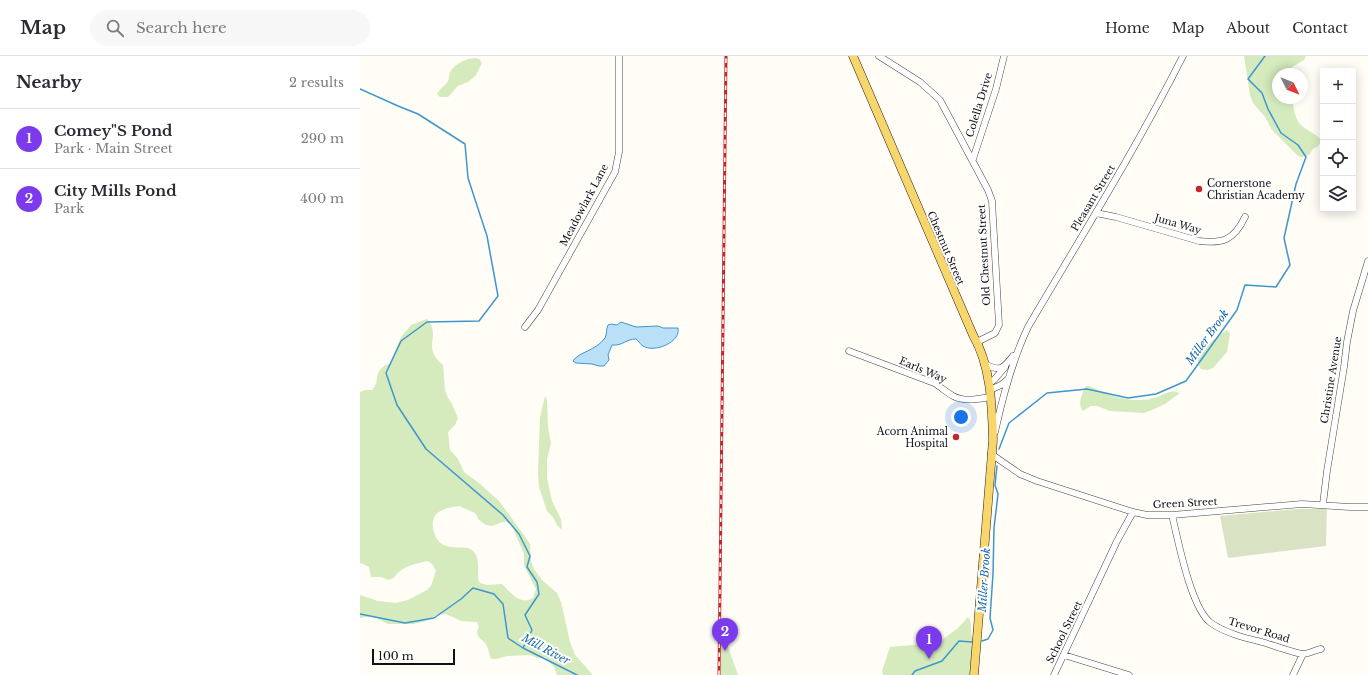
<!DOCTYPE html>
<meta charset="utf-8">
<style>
body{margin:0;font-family:"Libre Baskerville",serif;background:#f7f7f7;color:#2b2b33}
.controls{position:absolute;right:12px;top:12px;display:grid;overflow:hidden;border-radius:0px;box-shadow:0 2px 10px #0003}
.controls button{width:36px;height:36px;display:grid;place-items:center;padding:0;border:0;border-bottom:1px solid #e1e1e2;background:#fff;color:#2b2b33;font:20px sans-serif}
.compass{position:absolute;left:912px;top:12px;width:36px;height:36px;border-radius:50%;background:#fff;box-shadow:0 2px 10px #0003;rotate:132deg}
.scale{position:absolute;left:12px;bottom:10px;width:83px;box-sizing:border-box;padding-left:4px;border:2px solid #111;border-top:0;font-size:11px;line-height:14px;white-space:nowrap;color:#111;-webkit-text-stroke:3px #fff;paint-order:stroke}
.you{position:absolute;left:601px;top:361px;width:14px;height:14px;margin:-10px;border:3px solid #fff;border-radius:50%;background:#1a73e8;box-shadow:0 0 0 6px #1a73e833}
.badge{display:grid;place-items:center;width:26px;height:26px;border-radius:50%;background:#7c3aed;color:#fff;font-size:13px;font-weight:700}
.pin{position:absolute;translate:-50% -33px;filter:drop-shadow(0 1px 2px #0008)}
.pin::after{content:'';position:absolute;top:21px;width:14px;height:12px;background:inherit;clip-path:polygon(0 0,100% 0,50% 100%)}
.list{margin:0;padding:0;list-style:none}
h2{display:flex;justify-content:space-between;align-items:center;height:52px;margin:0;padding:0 16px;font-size:17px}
h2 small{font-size:13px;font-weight:400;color:#7c7c81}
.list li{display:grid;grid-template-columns:26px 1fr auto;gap:12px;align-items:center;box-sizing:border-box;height:60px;padding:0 16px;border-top:1px solid #e1e1e2}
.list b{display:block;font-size:15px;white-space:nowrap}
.list p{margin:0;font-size:13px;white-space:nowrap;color:#7c7c81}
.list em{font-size:13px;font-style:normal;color:#7c7c81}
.icon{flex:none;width:22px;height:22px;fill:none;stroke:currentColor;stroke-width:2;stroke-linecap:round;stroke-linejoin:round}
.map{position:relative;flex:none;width:1008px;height:619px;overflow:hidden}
header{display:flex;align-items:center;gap:24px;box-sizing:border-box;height:56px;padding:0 20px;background:#fff;border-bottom:1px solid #e1e1e2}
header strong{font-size:19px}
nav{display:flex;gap:22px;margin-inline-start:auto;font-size:14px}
.search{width:280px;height:36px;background:#f7f7f7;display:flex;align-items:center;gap:10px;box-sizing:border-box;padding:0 14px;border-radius:22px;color:#7c7c81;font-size:15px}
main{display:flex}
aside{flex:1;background:#fff}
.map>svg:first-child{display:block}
.green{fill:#d5ebbd;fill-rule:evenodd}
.cemetery{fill:#d9e3c4}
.water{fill:#b9e0f7;stroke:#3f96cf}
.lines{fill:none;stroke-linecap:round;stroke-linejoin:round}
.stream{stroke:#3f96cf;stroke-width:1.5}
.minor-casing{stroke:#444;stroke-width:7}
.major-casing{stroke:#222;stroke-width:9}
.minor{stroke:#fff;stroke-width:6}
.major{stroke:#f9d66b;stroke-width:8}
.rail-casing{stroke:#c4262e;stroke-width:3}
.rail{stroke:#fff;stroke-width:1.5;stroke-dasharray:4.5;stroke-linecap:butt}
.poi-dot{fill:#c4262e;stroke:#fff;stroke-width:1.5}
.labels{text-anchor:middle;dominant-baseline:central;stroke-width:4;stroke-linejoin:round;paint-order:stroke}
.street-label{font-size:10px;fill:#111;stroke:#fff}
.poi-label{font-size:10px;fill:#111;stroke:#fff;text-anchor:start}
.water-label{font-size:11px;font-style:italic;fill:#1768a6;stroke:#fff}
</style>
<header>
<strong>Map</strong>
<div class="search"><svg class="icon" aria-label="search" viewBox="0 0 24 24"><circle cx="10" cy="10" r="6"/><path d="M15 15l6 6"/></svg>Search here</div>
<nav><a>Home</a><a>Map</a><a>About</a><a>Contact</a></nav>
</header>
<main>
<aside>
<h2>Nearby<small>2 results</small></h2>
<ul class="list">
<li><span class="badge">1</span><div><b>Comey&quot;S Pond</b><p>Park · Main Street</p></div><em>290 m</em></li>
<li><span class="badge">2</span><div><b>City Mills Pond</b><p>Park</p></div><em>400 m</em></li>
</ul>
</aside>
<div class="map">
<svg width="1008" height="619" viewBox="0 0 1008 619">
<rect width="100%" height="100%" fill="#fffdf5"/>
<path class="green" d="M884,0H946L944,4L932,11L931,18H918V42H932C934,51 934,62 941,69C948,76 956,77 962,85L957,91L953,93L949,99L941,101L938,100L912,74L905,61L893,47L890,39Z
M115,2L119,3L122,7L116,19L108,26L98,30L88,41H80L77,38C80,32 85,30 88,25C89,23 89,19 90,16C96,7 105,3 115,2Z
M67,263C80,277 66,289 76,302C78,305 81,307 83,309L85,334L88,342L92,348L98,362L95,369L88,376L90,394L98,403L104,416L119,427L139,445L164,479L170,488L171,505L174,513L182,524L197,537L201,546L210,586L215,599L233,619H197L194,611L185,601L178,602L170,599L147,600L137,603H131C129,599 129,594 127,590C123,582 113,581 119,571L117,566L101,565L86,558L77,559L66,565L54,568H28L12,560L0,562V539L18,545L36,547L48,544L67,534L71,530L76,515L73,509L68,505C55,508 41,510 34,522L28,524L21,521H11L9,511L1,507L0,508V336L6,334H12C22,324 10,316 30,307L41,281L51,269ZM99,450L115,457L119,464L126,469L132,470L142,466H147L152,470L164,498V510L176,533L173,542C160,550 150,536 142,528L127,529L120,527L118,524C118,515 120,500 112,494C106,489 91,494 82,488C78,486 75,480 74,476C68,456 84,452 99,450Z
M867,274L869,276L870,278L867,296L853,312L848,314L841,313L839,310L837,301C846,290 855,281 867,274Z
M726,330H729C745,337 759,344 777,344C782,344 788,344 793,342C803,340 810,332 820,337L805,348L792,354L784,357L750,355L737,350H731L723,355C717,349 722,337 726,330Z
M185,340L187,344L188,371L191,387L187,403V422L192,445L201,463L202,474L197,469L193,461L187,455L179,431L178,417L180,361Z
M608,561C613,567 610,575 612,582H614L610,619H523L522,615L530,591L574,587L582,584L598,572Z
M361,571L378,619H360Z"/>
<path class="cemetery" d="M937,453H967L966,490L868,502L860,460Z"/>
<path class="water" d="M261,266L276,271L298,270L303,272H318C321,286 296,296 285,291C281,290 279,285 276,283C266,283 263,290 252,289L248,299L249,304L244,310H239L232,308L216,307L213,305C218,296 236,295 245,282C247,278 246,273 248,269L251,268L257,269Z"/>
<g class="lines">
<path class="stream" d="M0,33L38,50L58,58L105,88L108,122L127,180L138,240L119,265L67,266L41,285L26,317L37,349L66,393L143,459L159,478L170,500L167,511L177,526L179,538L165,559L172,574L163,592
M639,393L649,367L687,337L727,333L768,342L796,338L826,325L877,254L885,229L916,231L930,209L924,182L936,128L946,101L938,89L921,77L908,53L902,37L888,23L905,0
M0,558L45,567L74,562L101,543L113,532L134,538L143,548L148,582L163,592L217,619
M622,585L628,583L633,574L630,562L633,518L634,472L638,438L635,429L637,410
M552,619L555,615L582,605L599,585L612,586"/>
<g class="minor-casing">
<path id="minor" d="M519,0L560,26L580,44L628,134L632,145L639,269L635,277L617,286
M613,103L636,33L644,0
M736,157L756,161L839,185C863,188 874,184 885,161
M165,271L178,254L255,116L259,96V0
M489,295L574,327C581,331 586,336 593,340C604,346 618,343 630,341
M625,308C640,316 643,313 653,300
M629,328L634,324L645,311
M630,334L641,329L647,324
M635,376C643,339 652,305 668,271C721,181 776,93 823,0
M631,398L660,418L677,425L773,456L787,459H812L942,448L990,451H1008
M963,448L967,415L984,311L987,286L993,255L1008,205
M812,459C818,484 831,553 851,567C865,577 885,582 902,586C912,589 934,597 943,598C948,598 955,594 961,593
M704,599L769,619
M694,619L757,485L773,456
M933,619L943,598"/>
</g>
<g class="major-casing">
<path id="major" d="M493,0L613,279C631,310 632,349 633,384L614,619"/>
</g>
<use href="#minor" class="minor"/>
<use href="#major" class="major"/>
<g class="rail-casing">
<path id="rail" d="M359,619L366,0"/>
</g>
<use href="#rail" class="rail"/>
</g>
<g class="poi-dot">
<circle cx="839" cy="133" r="4"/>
<circle cx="596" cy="381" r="4"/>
</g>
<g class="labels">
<g class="street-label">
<text transform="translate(619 49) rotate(-73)">Colella Drive</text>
<text transform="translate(733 142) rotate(-59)">Pleasant Street</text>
<text transform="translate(224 149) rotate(-62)">Meadowlark Lane</text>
<text transform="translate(818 168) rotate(16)">Juna Way</text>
<text transform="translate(586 192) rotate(67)">Chestnut Street</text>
<text transform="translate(624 199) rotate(-93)">Old Chestnut Street</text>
<text transform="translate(563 314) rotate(23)">Earls Way</text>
<text transform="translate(971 324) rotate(-81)">Christine Avenue</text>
<text transform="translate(825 447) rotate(-3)">Green Street</text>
<text transform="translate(899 574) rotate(17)">Trevor Road</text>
<text transform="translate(704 576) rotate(-64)">School Street</text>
</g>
<g class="poi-label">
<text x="847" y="127">Cornerstone<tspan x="847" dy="12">Christian Academy</tspan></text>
<text x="588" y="375" text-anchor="end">Acorn Animal<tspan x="588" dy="12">Hospital</tspan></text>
</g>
<g class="water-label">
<text transform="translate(847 281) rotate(-54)">Miller Brook</text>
<text transform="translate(624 524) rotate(-86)">Miller Brook</text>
<text transform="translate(186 593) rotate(28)">Mill River</text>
</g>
</g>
</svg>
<div class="controls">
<button>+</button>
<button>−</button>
<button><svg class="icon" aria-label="locate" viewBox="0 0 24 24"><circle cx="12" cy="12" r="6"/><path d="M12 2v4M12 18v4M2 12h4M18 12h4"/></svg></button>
<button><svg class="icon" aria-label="layers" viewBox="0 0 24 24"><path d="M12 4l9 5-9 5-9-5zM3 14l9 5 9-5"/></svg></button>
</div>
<svg class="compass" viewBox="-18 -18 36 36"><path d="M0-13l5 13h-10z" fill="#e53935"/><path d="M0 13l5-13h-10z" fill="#7c7c81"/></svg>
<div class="scale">100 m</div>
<div class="you"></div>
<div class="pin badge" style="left:569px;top:603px">1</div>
<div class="pin badge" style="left:365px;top:595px">2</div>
</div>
</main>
